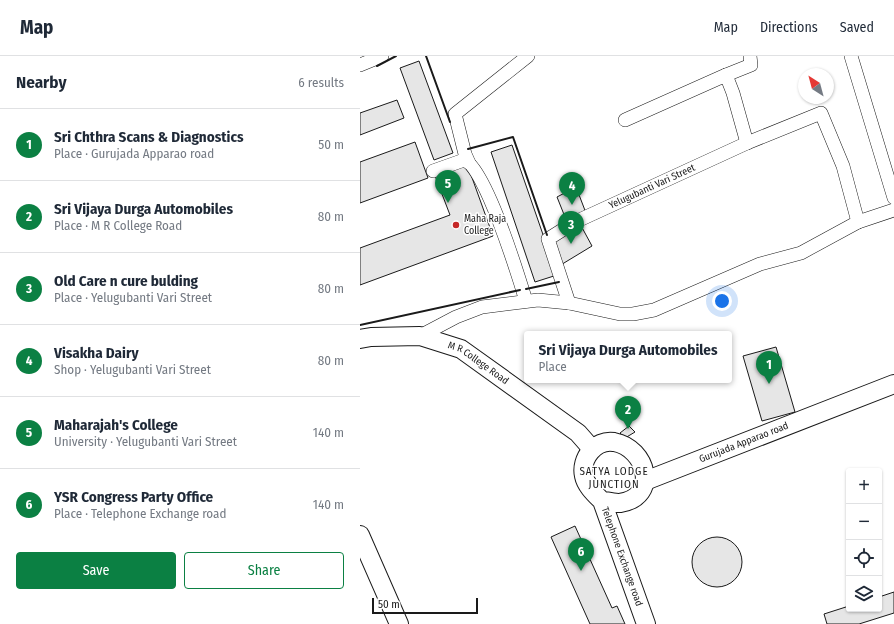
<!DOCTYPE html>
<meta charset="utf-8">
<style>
body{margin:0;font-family:"Fira Sans Condensed",sans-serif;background:#f2f2f3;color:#1f2937}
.controls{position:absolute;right:12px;bottom:12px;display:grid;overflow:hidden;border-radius:4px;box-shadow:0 1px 3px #0004}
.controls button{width:36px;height:36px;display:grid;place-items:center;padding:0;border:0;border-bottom:1px solid #e0e1e3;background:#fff;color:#1f2937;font:20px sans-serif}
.compass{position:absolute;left:438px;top:12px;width:36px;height:36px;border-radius:50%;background:#fff;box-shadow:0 1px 3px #0004;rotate:324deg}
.scale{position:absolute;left:12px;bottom:10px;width:106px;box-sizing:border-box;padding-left:4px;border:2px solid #1a1a1a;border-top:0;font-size:11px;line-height:14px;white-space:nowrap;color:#1a1a1a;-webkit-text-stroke:3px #fff;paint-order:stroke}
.you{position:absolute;left:362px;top:245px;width:14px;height:14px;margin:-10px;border:3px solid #fff;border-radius:50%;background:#1a73e8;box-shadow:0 0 0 6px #1a73e833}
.badge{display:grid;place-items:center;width:26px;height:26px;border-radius:50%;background:#0b8043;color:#fff;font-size:13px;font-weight:700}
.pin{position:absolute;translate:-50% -33px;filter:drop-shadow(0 1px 2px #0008)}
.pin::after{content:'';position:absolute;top:21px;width:14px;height:12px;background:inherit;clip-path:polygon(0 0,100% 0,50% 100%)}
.popup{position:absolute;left:164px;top:275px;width:208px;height:52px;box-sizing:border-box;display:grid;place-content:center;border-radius:4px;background:#fff;filter:drop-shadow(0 1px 3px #0005);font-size:13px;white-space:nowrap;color:#747a83}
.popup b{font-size:15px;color:#1f2937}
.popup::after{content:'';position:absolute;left:50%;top:100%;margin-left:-8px;border:8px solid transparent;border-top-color:#fff}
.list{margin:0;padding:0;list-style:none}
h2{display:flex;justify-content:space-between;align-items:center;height:52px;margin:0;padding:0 16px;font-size:17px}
h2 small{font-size:13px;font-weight:400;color:#747a83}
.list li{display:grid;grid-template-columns:26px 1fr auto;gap:12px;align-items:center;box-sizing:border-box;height:72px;padding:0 16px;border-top:1px solid #e0e1e3}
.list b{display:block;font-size:15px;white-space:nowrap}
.list p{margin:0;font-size:13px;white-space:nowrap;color:#747a83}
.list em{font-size:13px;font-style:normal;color:#747a83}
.actions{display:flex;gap:8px;padding:12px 16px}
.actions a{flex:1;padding:9px 0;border:1px solid #0b8043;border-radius:4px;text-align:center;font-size:14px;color:#0b8043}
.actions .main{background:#0b8043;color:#fff}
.icon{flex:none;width:22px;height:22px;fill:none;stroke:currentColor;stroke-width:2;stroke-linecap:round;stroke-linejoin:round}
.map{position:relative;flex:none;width:534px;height:568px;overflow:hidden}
header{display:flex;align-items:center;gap:24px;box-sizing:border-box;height:56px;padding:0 20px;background:#fff;border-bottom:1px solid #e0e1e3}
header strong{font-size:19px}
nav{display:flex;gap:22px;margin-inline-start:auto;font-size:14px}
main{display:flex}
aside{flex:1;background:#fff}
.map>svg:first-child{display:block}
.building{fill:#e6e6e6;stroke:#1a1a1a}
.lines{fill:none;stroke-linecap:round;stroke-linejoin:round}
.street-casing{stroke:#1a1a1a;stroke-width:14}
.secondary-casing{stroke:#1a1a1a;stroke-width:20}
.street{stroke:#fff;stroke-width:13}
.secondary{stroke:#fff;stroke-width:18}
.wall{stroke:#1a1a1a;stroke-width:2}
.poi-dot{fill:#c62828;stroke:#fff;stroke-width:1.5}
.labels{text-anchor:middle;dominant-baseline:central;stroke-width:3;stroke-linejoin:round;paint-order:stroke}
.street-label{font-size:10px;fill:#1a1a1a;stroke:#fff}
.poi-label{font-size:10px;fill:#1a1a1a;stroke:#fff;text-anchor:start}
.neighbourhood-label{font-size:11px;letter-spacing:1px;fill:#1a1a1a;stroke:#fff}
</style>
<header>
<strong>Map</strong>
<nav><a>Map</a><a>Directions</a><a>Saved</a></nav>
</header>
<main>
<aside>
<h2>Nearby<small>6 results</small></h2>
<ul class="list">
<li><span class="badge">1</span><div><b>Sri Chthra Scans &amp; Diagnostics</b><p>Place · Gurujada Apparao road</p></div><em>50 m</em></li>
<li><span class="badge">2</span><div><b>Sri Vijaya Durga Automobiles</b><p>Place · M R College Road</p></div><em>80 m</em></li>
<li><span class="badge">3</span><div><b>Old Care n cure bulding</b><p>Place · Yelugubanti Vari Street</p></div><em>80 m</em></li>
<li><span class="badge">4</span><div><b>Visakha Dairy</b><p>Shop · Yelugubanti Vari Street</p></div><em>80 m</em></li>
<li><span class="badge">5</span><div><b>Maharajah's College</b><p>University · Yelugubanti Vari Street</p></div><em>140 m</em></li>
<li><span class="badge">6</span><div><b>YSR Congress Party Office</b><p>Place · Telephone Exchange road</p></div><em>140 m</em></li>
</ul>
<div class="actions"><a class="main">Save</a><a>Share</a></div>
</aside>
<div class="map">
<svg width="534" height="568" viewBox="0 0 534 568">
<rect width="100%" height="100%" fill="#fff"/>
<path class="building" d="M59,5L93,97L74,104L40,12Z
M37,44L44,62L0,79V57Z
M55,86L68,122L0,147V106Z
M152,89L197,219L175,226L131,96Z
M106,105L133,180L0,229V192L90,159L74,117Z
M216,131L226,157L207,166L197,141Z
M219,166L232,190L199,210L191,186Z
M416,291L435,356L402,365L383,300Z
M269,370L275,376L265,382L260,377Z
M215,470L252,552L257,550L265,568H230L191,481Z
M332 506a25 25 0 1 1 50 0a25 25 0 1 1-50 0Z
M534,536V557L499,568H467L464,558L489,550V553H519V541Z"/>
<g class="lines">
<g class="street-casing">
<g id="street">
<path d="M491,0L534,142"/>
<path d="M0,9L22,0"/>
<path d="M366,19L391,9L390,0"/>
<path d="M265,64L366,19L373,37L387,87"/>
<path d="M109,107L105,98L95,58L168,0"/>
<path d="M73,115L104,104C124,108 159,222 166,245"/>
<path id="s1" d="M209,247L188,183L215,166L387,87L461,57L483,110L498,166"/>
<path d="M60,280L96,261L122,251L178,244L209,247L260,258H273L294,254L400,208L441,197L498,166L534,154"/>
</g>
</g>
<g class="secondary-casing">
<g id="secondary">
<path id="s2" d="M0,283L11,281L60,280L101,293L218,377L232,393"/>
<path id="s3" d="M285,425L534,328"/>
<path id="s4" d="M242,445C247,445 254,447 260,447C300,441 287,392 254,386C235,383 220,403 224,420C226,430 235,438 242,445L286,568"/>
<path d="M0,479L39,568"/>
</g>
</g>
<use href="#street" class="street"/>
<use href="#secondary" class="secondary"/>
<path class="wall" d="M66,0L90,66
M17,10L36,0
M108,93L153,81L187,179
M166,233L199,226
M0,269L160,234"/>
</g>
<circle class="poi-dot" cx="96" cy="169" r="4"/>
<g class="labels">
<g class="street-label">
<text stroke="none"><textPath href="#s1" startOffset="184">Yelugubanti Vari Street</textPath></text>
<text stroke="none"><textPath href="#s2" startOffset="125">M R College Road</textPath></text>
<text stroke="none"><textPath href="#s3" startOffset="106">Gurujada Apparao road</textPath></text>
<text stroke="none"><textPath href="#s4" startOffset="251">Telephone Exchange road</textPath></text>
</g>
<g class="poi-label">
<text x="104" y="163">Maha Raja<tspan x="104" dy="12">College</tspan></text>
</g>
<g class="neighbourhood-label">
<text x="254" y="415">SATYA LODGE<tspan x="254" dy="13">JUNCTION</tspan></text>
</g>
</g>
</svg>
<div class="controls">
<button>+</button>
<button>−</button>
<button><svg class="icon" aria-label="locate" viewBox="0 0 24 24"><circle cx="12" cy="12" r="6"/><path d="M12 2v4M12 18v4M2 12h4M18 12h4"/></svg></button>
<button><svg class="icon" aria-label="layers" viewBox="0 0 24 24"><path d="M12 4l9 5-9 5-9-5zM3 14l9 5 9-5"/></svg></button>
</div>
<svg class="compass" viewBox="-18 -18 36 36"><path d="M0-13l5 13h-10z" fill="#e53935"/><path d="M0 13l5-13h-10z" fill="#747a83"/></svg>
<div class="scale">50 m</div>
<div class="you"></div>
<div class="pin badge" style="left:409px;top:328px">1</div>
<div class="pin badge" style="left:268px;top:373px">2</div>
<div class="popup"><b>Sri Vijaya Durga Automobiles</b>Place</div>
<div class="pin badge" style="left:211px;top:188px">3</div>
<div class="pin badge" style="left:212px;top:149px">4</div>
<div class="pin badge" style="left:88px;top:147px">5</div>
<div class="pin badge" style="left:221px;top:515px">6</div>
</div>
</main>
